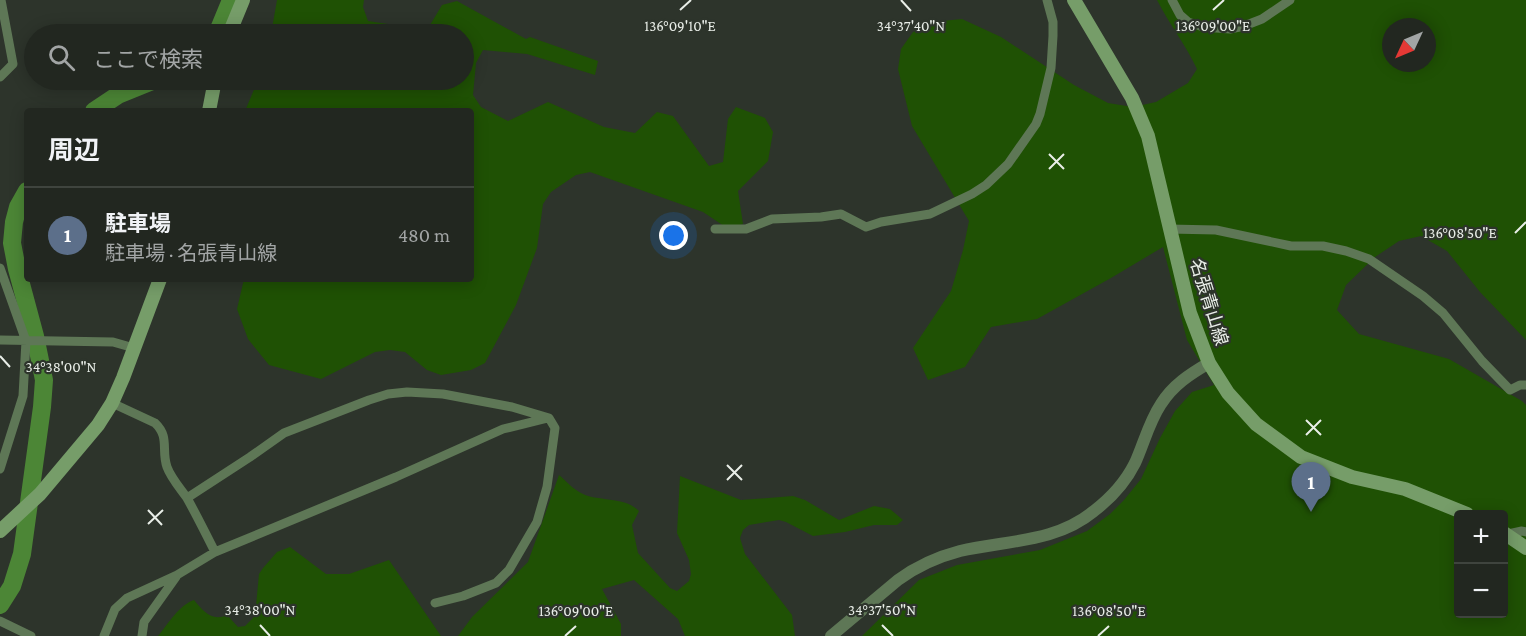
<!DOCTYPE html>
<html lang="ja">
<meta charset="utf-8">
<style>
body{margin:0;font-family:"Crimson Pro","Noto Sans JP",serif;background:#2a2f29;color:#f1f3f6}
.controls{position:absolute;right:18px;bottom:18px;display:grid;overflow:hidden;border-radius:6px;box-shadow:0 3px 15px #0003}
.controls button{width:54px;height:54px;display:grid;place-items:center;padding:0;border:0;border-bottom:2px solid #3f443e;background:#222720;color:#f1f3f6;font:30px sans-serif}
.compass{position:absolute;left:1382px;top:18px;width:54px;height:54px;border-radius:50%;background:#222720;box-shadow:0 3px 15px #0003;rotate:226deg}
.you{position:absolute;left:674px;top:236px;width:21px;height:21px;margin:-15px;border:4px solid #fff;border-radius:50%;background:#1a73e8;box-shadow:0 0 0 9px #1a73e833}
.badge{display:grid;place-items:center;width:39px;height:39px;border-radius:50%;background:#a6b1fc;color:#fff;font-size:20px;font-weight:700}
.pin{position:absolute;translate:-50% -50px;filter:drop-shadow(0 2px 3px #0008)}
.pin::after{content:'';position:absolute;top:32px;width:21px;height:18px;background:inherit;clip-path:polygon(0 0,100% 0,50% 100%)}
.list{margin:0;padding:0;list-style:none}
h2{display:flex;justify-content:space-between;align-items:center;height:78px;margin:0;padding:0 24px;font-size:26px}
h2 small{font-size:20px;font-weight:400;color:#a2a5a5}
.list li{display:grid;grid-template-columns:39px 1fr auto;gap:18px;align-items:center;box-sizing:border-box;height:96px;padding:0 24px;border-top:2px solid #3f443e}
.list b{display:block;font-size:22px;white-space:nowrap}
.list p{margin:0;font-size:20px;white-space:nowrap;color:#a2a5a5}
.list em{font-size:20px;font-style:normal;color:#a2a5a5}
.icon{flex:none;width:33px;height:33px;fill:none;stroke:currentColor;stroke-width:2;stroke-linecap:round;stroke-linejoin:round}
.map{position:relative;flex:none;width:1526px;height:636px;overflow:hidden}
.search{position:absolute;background:#222720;box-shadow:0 3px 15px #0003;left:24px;top:24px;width:450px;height:66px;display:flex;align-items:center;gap:15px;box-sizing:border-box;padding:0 21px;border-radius:33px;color:#a2a5a5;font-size:22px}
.panel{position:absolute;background:#222720;box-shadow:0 3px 15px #0003;left:24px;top:108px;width:450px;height:174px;border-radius:6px}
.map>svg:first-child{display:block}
.green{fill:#1f5104;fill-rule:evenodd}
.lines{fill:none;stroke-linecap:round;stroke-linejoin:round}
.river{stroke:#4c8636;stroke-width:18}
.minor{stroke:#5e7756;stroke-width:9}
.tertiary{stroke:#5e7756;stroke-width:12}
.secondary{stroke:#769d69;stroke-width:14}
.ticks{fill:none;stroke:#e9eee8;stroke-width:2}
.labels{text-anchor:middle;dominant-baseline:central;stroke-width:4.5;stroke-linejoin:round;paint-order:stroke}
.street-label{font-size:18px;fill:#e9eee8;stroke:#2d342b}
.ticks-label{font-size:15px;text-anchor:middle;fill:#e9eee8;stroke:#2d342b;stroke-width:4.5;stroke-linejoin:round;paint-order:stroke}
</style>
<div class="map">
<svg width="1526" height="636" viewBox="0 0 1526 636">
<rect width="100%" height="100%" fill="#2d342b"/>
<path class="green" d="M277,0H364L363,7L368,21L427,30L442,5L457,1L526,39L530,37L598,61L595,75L527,54L483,50L476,63L473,95L481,107L508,121L548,102L604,127L635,133L657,112L673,116L709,166L723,162L728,119L736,107L765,118L773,132L768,161L738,191L743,224L727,228L703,212L590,172L576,175L551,192L543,204L537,248L516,305L485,363L471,370L441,375L427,370L405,352L390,350L375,352L321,379L269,365L248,339L237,309L244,279H471V111H245L258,80H464V34H271Z
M1157,0H1526V340L1480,292L1447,251L1421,236L1399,241L1375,257L1346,285L1337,310L1359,334L1449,359L1522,401L1526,405V636H862L919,580L957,565L1040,550L1087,531L1110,514L1124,500L1141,479L1160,438L1175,411L1192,392L1214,385L1187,340L1163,247L1111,278L1037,319L991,327L965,367L928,380L913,348L951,291L963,250L969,221L912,126L898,69L901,49L913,32L942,21L962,19L1001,37L1074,85L1108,103L1133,107L1156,102L1188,83L1197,69C1186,45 1169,24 1157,0ZM1391,27H1427V63H1391ZM1458,514H1504V614H1458Z
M559,475C566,481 573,489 581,493C597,502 625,496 639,511L632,525L638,553L670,588L677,591L689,581L691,574L689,560L677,533L680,476L741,500L793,496L805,500L839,520L874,506L890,509L903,520L897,525H874L845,532L813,536L786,522L779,520L749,525L743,530L740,538L745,554L792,615L795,636H685L678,619L634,580L602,589L621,624V636H458L472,617L528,562Z
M290,547L326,574H349L389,560L441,636H158C168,624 179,605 194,600C203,611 212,622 227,615L238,627L245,626L255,616L259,574L263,568L277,552Z"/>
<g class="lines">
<path class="river" d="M217,34L231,0
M94,111L118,95L155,80
M0,605L12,586L22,554L42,407L44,380L35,336L17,269L12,243L14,222L18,207L27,191"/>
<path class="minor" d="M1172,0L1180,15L1188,22L1203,27L1230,29L1244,26L1262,19L1290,0
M0,77L13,64L1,0
M715,229H746L772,219L821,217L841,214L866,227L881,222L930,214L972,194L986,185L1008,164L1036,124L1040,114L1051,68L1053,36V22L1047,0
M1169,229L1216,230L1291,246H1323L1346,251L1369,259L1423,296L1443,313L1482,361L1510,390L1520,385H1526
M0,268L26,341L23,396L0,469
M0,340L113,342L134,348
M112,403L155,423C170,437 161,450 167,467C171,478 180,488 187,498C197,516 206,534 215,552
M187,498L250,457L284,433L369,400L388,394L407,392L443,394L512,407L549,418L555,428L547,487L537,522L509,570L496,583L463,596L435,603
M1508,534L1522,531L1526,532
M0,621L31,636
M104,636L115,609L127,598L177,575L215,552L396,477L503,429L548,418
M142,636L144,622L176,577"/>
<path class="tertiary" d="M831,636L898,580C917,566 937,557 960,551C1007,540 1055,543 1094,511C1111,498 1126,481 1135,463C1144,443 1149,422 1161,404C1173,385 1190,374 1209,363"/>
<path class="secondary" d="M1074,0L1132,98L1148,136L1190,313L1209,363L1228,393L1256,424L1301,457L1352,477L1405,489L1467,514
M229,34L243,0
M209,111L215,80
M0,531L40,494L98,425L112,403L123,378L160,279
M1504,533L1526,548"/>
</g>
<path class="ticks" d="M901,0L911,11M680,10L691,0M1213,10L1224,0M1049,154L1064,169M1049,169L1064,154M1515,233L1526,222M0,356L10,367M1306,420L1321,435M1306,435L1321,420M727,465L742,480M727,480L742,465M148,510L162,525M148,524L163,510M260,625L270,636M882,625L893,636M565,636L576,626M1098,636L1109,626"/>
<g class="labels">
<g class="street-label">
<text transform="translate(1209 302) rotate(73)">名張青山線</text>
</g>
</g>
<g class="ticks-label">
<text x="680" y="31">136°09'10"E</text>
<text x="1213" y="31">136°09'00"E</text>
<text x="911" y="31">34°37'40"N</text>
<text x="1460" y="238">136°08'50"E</text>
<text x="61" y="372">34°38'00"N</text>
<text x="260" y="615">34°38'00"N</text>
<text x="882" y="615">34°37'50"N</text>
<text x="576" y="616">136°09'00"E</text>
<text x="1109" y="616">136°08'50"E</text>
</g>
</svg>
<div class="controls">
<button>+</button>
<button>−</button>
</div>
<svg class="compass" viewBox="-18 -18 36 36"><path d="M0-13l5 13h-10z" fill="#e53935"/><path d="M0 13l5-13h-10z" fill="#a2a5a5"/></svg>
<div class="you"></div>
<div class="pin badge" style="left:1311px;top:512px;background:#5c6f8a">1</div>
<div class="search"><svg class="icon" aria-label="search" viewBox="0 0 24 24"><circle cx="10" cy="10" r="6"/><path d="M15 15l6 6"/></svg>ここで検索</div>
<section class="panel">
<h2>周辺<small></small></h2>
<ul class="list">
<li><span class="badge" style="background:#5c6f8a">1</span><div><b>駐車場</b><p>駐車場 · 名張青山線</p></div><em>480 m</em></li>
</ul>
</section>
</div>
